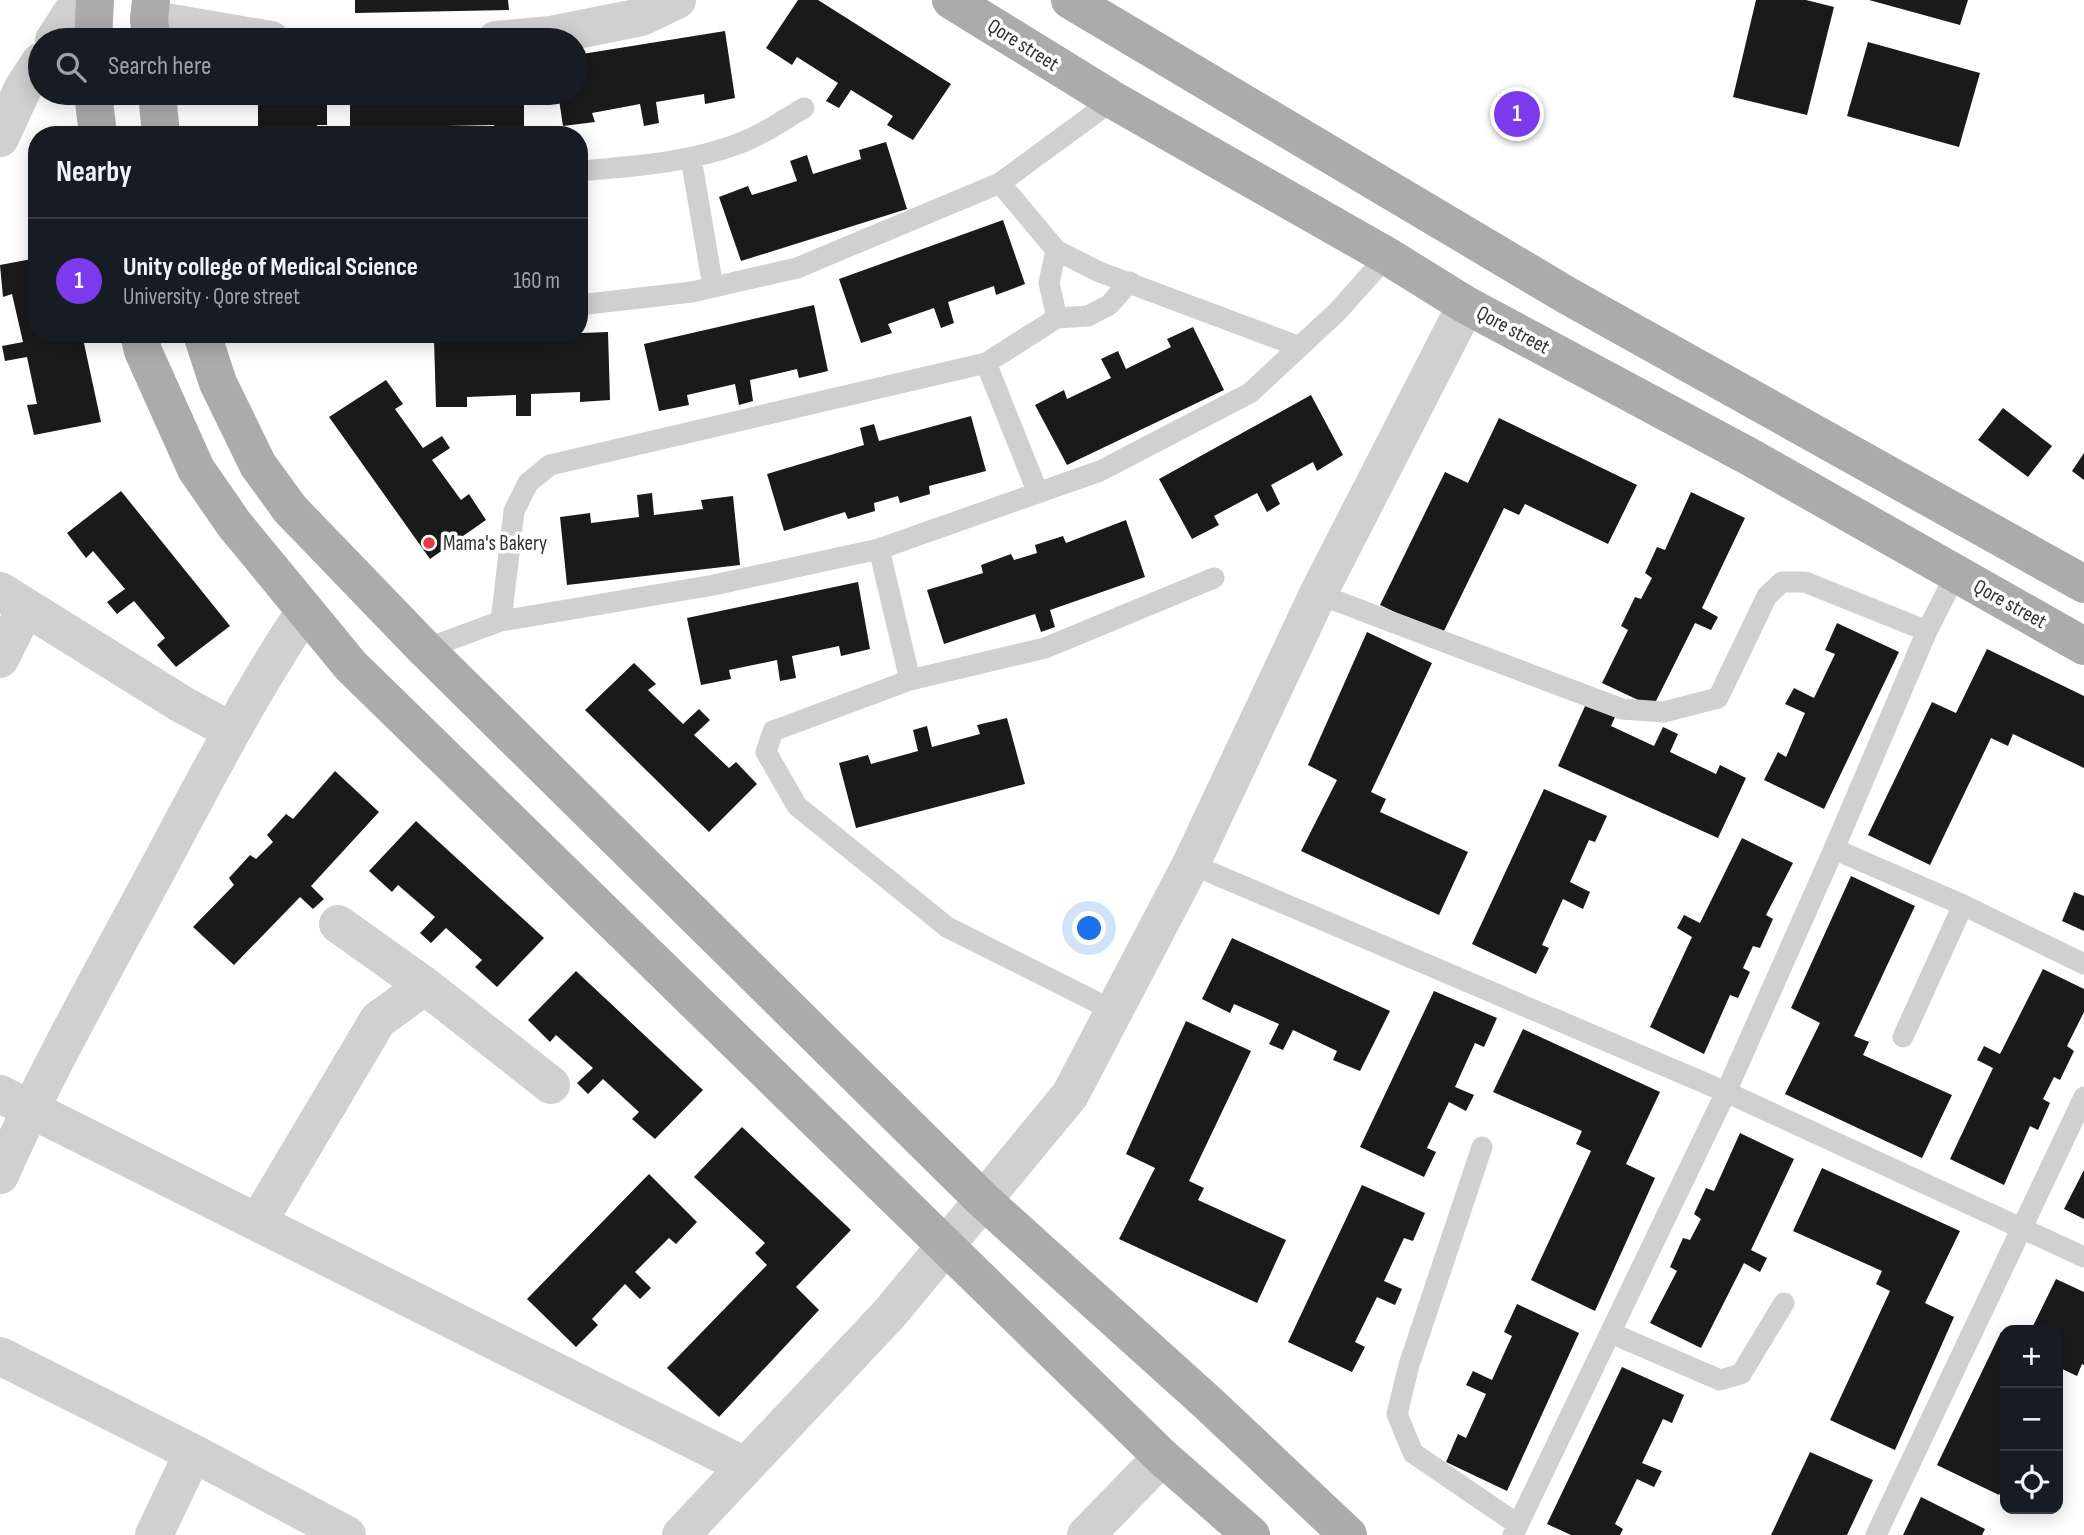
<!DOCTYPE html>
<meta charset="utf-8">
<style>
body{margin:0;font-family:"Sofia Sans Condensed",sans-serif;background:#20242c;color:#f1f3f6}
.controls{position:absolute;right:21px;bottom:21px;display:grid;overflow:hidden;border-radius:14px;box-shadow:0 4px 18px #0003}
.controls button{width:63px;height:63px;display:grid;place-items:center;padding:0;border:0;border-bottom:2px solid #363941;background:#171b24;color:#f1f3f6;font:35px sans-serif}
.you{position:absolute;left:1090px;top:929px;width:24px;height:24px;margin:-18px;border:5px solid #fff;border-radius:50%;background:#1a73e8;box-shadow:0 0 0 10px #1a73e833}
.badge{display:grid;place-items:center;width:46px;height:46px;border-radius:50%;background:#7c3aed;color:#fff;font-size:23px;font-weight:700}
.pin{position:absolute;translate:-50% -50%;border:4px solid #fff;box-shadow:0 2px 7px #0006}
.list{margin:0;padding:0;list-style:none}
h2{display:flex;justify-content:space-between;align-items:center;height:91px;margin:0;padding:0 28px;font-size:30px}
h2 small{font-size:23px;font-weight:400;color:#9ea1a6}
.list li{display:grid;grid-template-columns:46px 1fr auto;gap:21px;align-items:center;box-sizing:border-box;height:126px;padding:0 28px;border-top:2px solid #363941}
.list b{display:block;font-size:26px;white-space:nowrap}
.list p{margin:0;font-size:23px;white-space:nowrap;color:#9ea1a6}
.list em{font-size:23px;font-style:normal;color:#9ea1a6}
.icon{flex:none;width:38px;height:38px;fill:none;stroke:currentColor;stroke-width:2;stroke-linecap:round;stroke-linejoin:round}
.map{position:relative;flex:none;width:2084px;height:1535px;overflow:hidden}
.search{position:absolute;background:#171b24;box-shadow:0 4px 18px #0003;left:28px;top:28px;width:560px;height:77px;display:flex;align-items:center;gap:18px;box-sizing:border-box;padding:0 24px;border-radius:38px;color:#9ea1a6;font-size:26px}
.panel{position:absolute;background:#171b24;box-shadow:0 4px 18px #0003;left:28px;top:126px;width:560px;height:217px;border-radius:28px}
.map>svg:first-child{display:block}
.building{fill:#1a1a1a}
.lines{fill:none;stroke-linecap:round;stroke-linejoin:round}
.lane{stroke:#d0d0d0;stroke-width:21}
.street{stroke:#d0d0d0;stroke-width:38}
.primary{stroke:#ababab;stroke-width:38}
.poi-dot{fill:#e63946;stroke:#fff;stroke-width:2.5}
.labels{text-anchor:middle;dominant-baseline:central;stroke-width:7;stroke-linejoin:round;paint-order:stroke}
.street-label{font-size:21px;fill:#333;stroke:#fff}
.poi-label{font-size:21px;fill:#333;stroke:#fff;text-anchor:start}
</style>
<div class="map">
<svg width="2084" height="1535" viewBox="0 0 2084 1535">
<rect width="100%" height="100%" fill="#fff"/>
<path class="building" d="M355,0H508L509,10L355,13Z
M798,0H818L951,84L913,140L887,125L893,116L851,90L839,108L826,101L838,83L797,57L792,65L766,48Z
M1756,0H1806L1834,7L1807,115L1733,97Z
M1869,0H1968L1960,25Z
M725,31L735,98L705,104L704,94L656,102L659,123L644,126L640,104L592,113L595,122L563,126L558,93H576V55Z
M1868,42L1980,73L1959,147L1847,116Z
M258,93L327,95V125H317V135H258Z
M350,93H524V134L494,135V125L445,126V135H430V126L381,128L382,135H350Z
M886,142L907,209L741,261L719,197L748,186L752,195L797,181L790,161L807,155L813,174L861,159L859,150Z
M1003,220L1025,284L996,295L994,286L948,302L954,323L941,328L934,308L888,324L892,333L861,343L839,279Z
M37,258V334H82L101,422L34,435L27,405L37,404L27,357L5,361L2,346L23,342L12,294L3,297L0,265Z
M814,305L828,371L799,378L797,369L750,380L753,401L739,405L735,384L687,395L689,405L659,411L644,344Z
M1193,327L1224,390L1067,465L1035,405L1064,390L1067,399L1111,378L1101,359L1118,351L1126,369L1171,347L1167,339Z
M608,332L610,400L580,402V392L531,394V416H516V395L467,397V407H436L434,339Z
M386,380L403,404L395,409L423,448L442,436L450,448L432,460L461,500L469,494L486,520L430,559L329,417Z
M1311,395L1343,455L1317,471L1313,462L1271,485L1280,504L1267,512L1257,493L1214,516L1219,525L1192,539L1159,479Z
M2003,408L2052,446L2028,477L1978,440Z
M971,416L986,471L929,486L930,494L900,503L898,496L874,503L875,511L848,519L845,512L784,531L767,474L864,445L860,428L874,424L879,441Z
M1499,418L1637,485L1608,544L1525,504L1519,515L1504,508L1442,635L1380,605L1445,472L1468,483Z
M2084,453V480L2072,471Z
M121,491L230,626L176,667L157,645L165,638L134,601L117,614L107,602L125,589L93,551L86,558L67,533Z
M1691,492L1745,518L1702,608L1718,617L1711,630L1695,623L1653,707L1602,683L1628,630L1621,626L1635,597L1641,599L1652,578L1645,573L1657,547L1665,550Z
M652,493L654,515L703,509L701,500L733,496L740,565L567,585L560,517L590,513L591,523L639,517L637,495Z
M1126,520L1145,577L1050,610L1055,627L1041,632L1035,614L944,644L927,590L983,573L981,565L1011,554L1014,560L1037,553L1035,545L1063,536L1066,543Z
M858,582L870,649L841,656L839,646L792,656L796,678L780,681L777,660L729,670L731,679L701,685L687,618Z
M1837,623L1899,652L1824,809L1764,780L1778,752L1786,757L1805,713L1785,704L1794,688L1814,698L1835,654L1825,650Z
M1367,632L1432,663L1371,792L1386,799L1380,812L1468,852L1439,915L1301,851L1337,780L1308,765Z
M1987,649L2084,696V768L2013,734L2008,746L1991,738L1930,865L1868,835L1932,702L1956,713Z
M634,663L656,684L648,690L683,724L699,709L710,720L694,735L729,768L736,762L757,784L709,832L585,710Z
M1586,704L1615,717L1611,726L1654,746L1663,727L1678,734L1670,752L1716,774L1720,765L1746,778L1718,838L1558,766Z
M1007,718L1025,784L856,828L839,763L868,755L871,764L918,751L913,730L927,726L932,747L980,734L977,725Z
M335,771L379,812L311,886L324,899L313,909L300,897L234,965L193,927L234,885L229,878L250,855L256,859L273,842L267,835L286,814L293,819Z
M1544,789L1607,816L1595,842L1589,840L1570,882L1590,892L1583,909L1563,899L1542,945L1549,948L1536,974L1472,944Z
M416,821L544,938L497,987L475,967L482,960L446,928L431,943L420,933L435,917L398,885L392,892L369,871Z
M1742,838L1793,863L1766,915L1773,919L1760,948L1753,946L1743,968L1750,972L1738,998L1730,995L1704,1054L1650,1027L1692,937L1677,928L1684,915L1700,923Z
M1851,876L1915,906L1854,1036L1869,1042L1863,1055L1952,1095L1922,1158L1785,1094L1820,1023L1791,1008Z
M2074,892L2084,896V931L2062,921Z
M1232,938L1390,1011L1360,1071L1333,1060L1337,1051L1293,1030L1283,1050L1269,1044L1279,1024L1234,1004L1230,1013L1202,999Z
M2043,969L2084,989V1012L2067,1046L2074,1051L2060,1080L2054,1077L2043,1099L2050,1103L2038,1130L2030,1126L2004,1185L1950,1159L1993,1068L1977,1060L1984,1046L2000,1054Z
M576,971L703,1090L655,1139L632,1119L639,1112L603,1079L588,1094L577,1083L593,1068L556,1035L550,1042L528,1020Z
M1434,991L1497,1018L1484,1047L1475,1043L1455,1087L1474,1095L1466,1111L1449,1102L1427,1148L1436,1152L1424,1177L1360,1147Z
M1186,1021L1251,1051L1189,1181L1204,1188L1198,1200L1286,1240L1257,1303L1119,1239L1155,1168L1126,1154Z
M1523,1029L1660,1092L1626,1164L1655,1178L1595,1311L1531,1280L1591,1151L1576,1144L1582,1131L1493,1092Z
M742,1127L851,1230L796,1287L819,1310L719,1417L667,1368L767,1265L755,1253L765,1243L694,1177Z
M1740,1133L1794,1159L1751,1250L1767,1258L1760,1272L1744,1263L1701,1348L1650,1323L1677,1271L1670,1267L1683,1238L1690,1240L1701,1219L1694,1214L1706,1188L1714,1191Z
M1822,1168L1960,1231L1925,1303L1954,1317L1895,1450L1830,1420L1890,1291L1876,1284L1882,1271L1793,1231Z
M2084,1170V1219L2064,1209Z
M649,1174L697,1222L676,1244L669,1238L635,1272L651,1288L640,1299L625,1284L592,1319L598,1325L576,1347L527,1299Z
M1362,1185L1425,1213L1413,1241L1404,1238L1384,1281L1402,1289L1395,1305L1377,1297L1355,1342L1365,1347L1352,1372L1288,1342Z
M2056,1279L2084,1292V1365L2082,1364L2077,1376L2060,1368L2058,1373V1330H2031Z
M1517,1304L1579,1333L1507,1491L1446,1462L1458,1434L1466,1438L1486,1394L1466,1385L1473,1371L1492,1380L1512,1336L1504,1332Z
M2001,1332L2005,1334V1483L1999,1495L1937,1465Z
M1622,1367L1684,1395L1672,1423L1663,1419L1642,1463L1662,1471L1654,1487L1637,1479L1615,1524L1623,1529L1620,1535H1571L1547,1524Z
M1810,1452L1873,1480L1847,1535H1771Z
M1921,1497L1985,1529L1982,1535H1903Z"/>
<g class="lines">
<path class="lane" d="M691,158L713,287
M579,171C635,166 690,163 743,142C764,134 785,119 804,108
M1000,183L1056,250L1097,271L1300,347
M1056,250L1049,283L1057,318
M579,305L692,292L797,268L1000,183L1113,100
M986,363L1038,493
M879,549L910,680
M1318,594L1622,709L1664,712L1718,698L1767,596L1782,582H1805L1927,631
M501,621L514,511L528,483L550,465L986,363L1057,318L1088,316L1109,305L1130,282
M425,649L501,621L714,585L879,549L1100,471L1250,393L1338,311L1387,256
M1834,849L1963,905L2084,964
M1191,864L1726,1092L2084,1257
M1114,1011L947,927L797,806L766,752L773,731L910,680L1045,648L1214,578
M1903,1037L1963,905
M1482,1147L1409,1365L1397,1414L1413,1453L1517,1524
M1611,1333L1720,1380L1741,1374L1784,1303
M1513,1535L1726,1092L1834,849L1927,631L1956,574
M1876,1535L2084,1097"/>
<path class="street" d="M149,19L271,40
M54,40L80,0
M496,40L551,35L641,17L677,0
M0,138L23,88L40,62
M0,591L183,705L232,731
M0,659L26,607
M338,924L425,986L551,1085
M0,1094L745,1466
M0,1175C44,1076 97,982 148,887C198,794 246,699 305,611
M258,1222L378,1020L425,986
M0,1356L193,1453L347,1535
M154,1535L193,1453
M681,1535L890,1313L1070,1095L1191,864L1318,594L1466,305
M1086,1535L1162,1457"/>
<path class="primary" d="M151,0L149,19L151,40
M951,0L1113,100L1387,256L1466,305L1750,457L2084,646
M1070,0L1568,296L2084,584
M93,40L95,0
M93,93L98,135
M157,93L161,135
M139,334L143,351L196,469L234,524L351,666L1162,1457L1251,1535
M202,334L218,383L258,465L290,509L425,649L984,1201L1209,1404L1348,1535"/>
</g>
<circle class="poi-dot" cx="429" cy="543" r="7"/>
<g class="labels">
<g class="street-label">
<text transform="translate(1023 45) rotate(32)">Qore street</text>
<text transform="translate(1513 330) rotate(28)">Qore street</text>
<text transform="translate(2010 604) rotate(29)">Qore street</text>
</g>
<g class="poi-label">
<text x="443" y="543">Mama's Bakery</text>
</g>
</g>
</svg>
<div class="controls">
<button>+</button>
<button>−</button>
<button><svg class="icon" aria-label="locate" viewBox="0 0 24 24"><circle cx="12" cy="12" r="6"/><path d="M12 2v4M12 18v4M2 12h4M18 12h4"/></svg></button>
</div>
<div class="you"></div>
<div class="pin badge" style="left:1517px;top:114px">1</div>
<div class="search"><svg class="icon" aria-label="search" viewBox="0 0 24 24"><circle cx="10" cy="10" r="6"/><path d="M15 15l6 6"/></svg>Search here</div>
<section class="panel">
<h2>Nearby<small></small></h2>
<ul class="list">
<li><span class="badge">1</span><div><b>Unity college of Medical Science</b><p>University · Qore street</p></div><em>160 m</em></li>
</ul>
</section>
</div>
